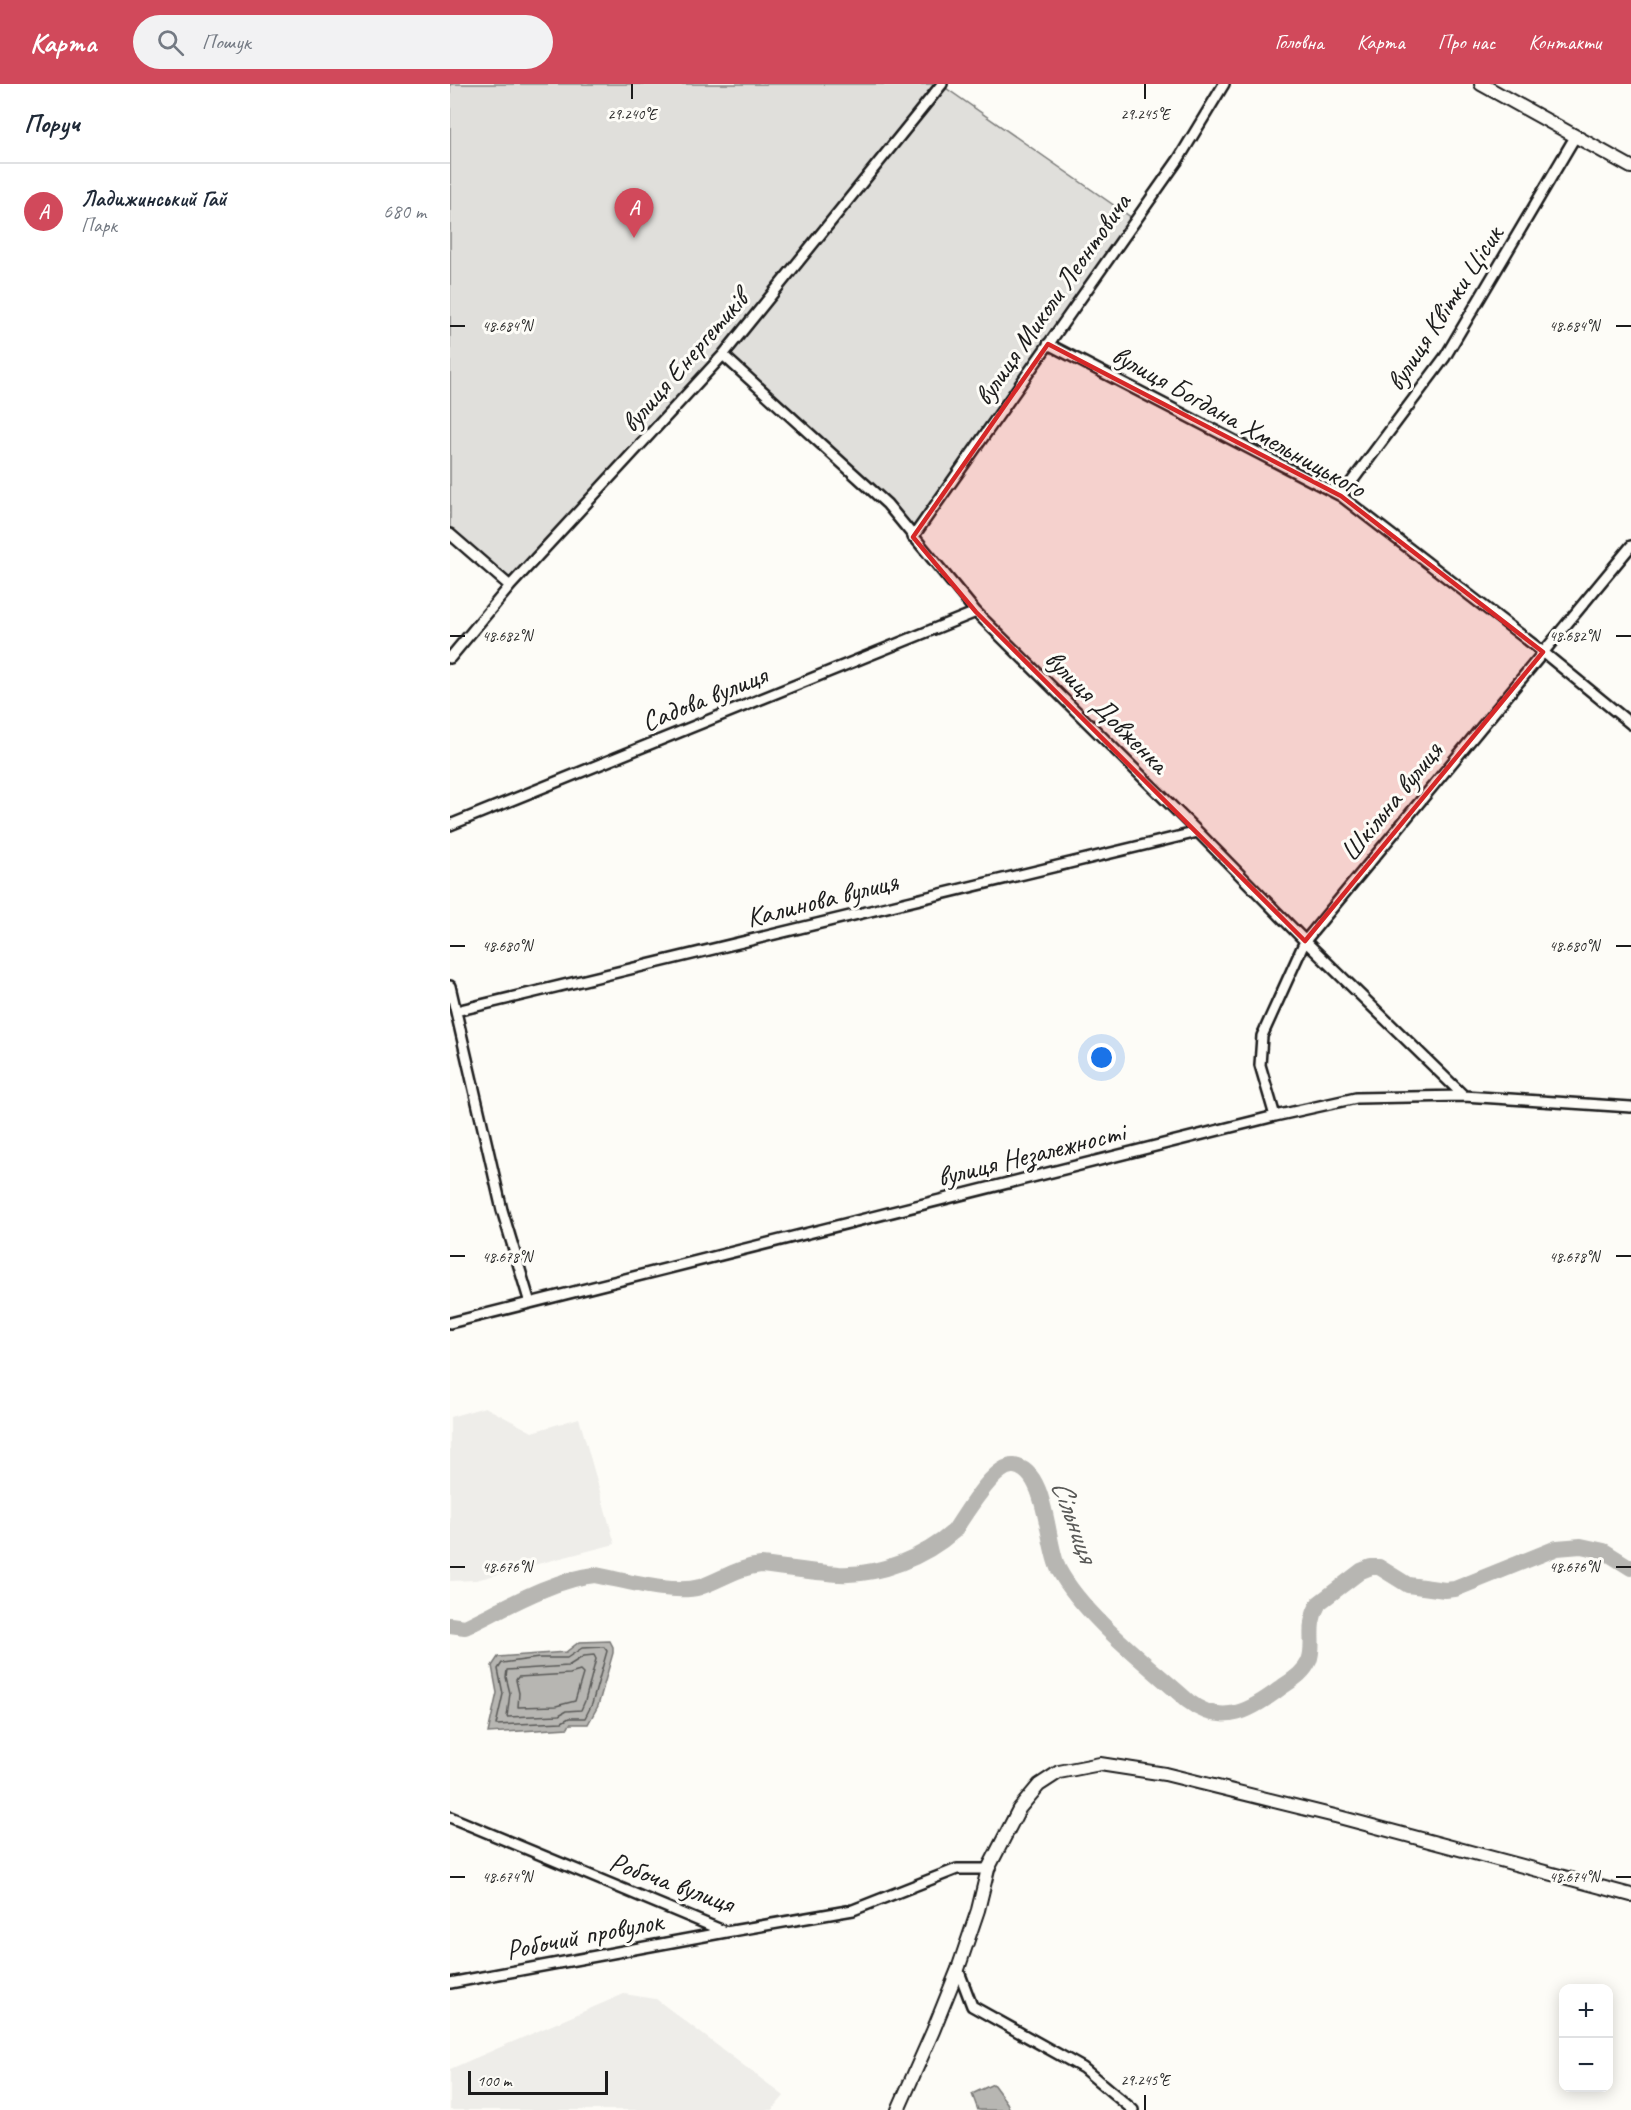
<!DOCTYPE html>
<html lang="uk">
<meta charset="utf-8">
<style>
body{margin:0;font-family:Caveat,sans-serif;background:#f2f2f3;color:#1f2937}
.controls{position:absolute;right:18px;bottom:18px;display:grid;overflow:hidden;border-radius:12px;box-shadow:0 3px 15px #0003}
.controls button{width:54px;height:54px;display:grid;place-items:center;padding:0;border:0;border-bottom:2px solid #e0e1e3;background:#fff;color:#1f2937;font:30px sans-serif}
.scale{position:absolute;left:18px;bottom:15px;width:140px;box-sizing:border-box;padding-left:6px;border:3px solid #1c1c1c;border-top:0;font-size:16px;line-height:21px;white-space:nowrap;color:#1c1c1c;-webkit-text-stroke:4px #fdfcf7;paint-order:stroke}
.you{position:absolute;left:652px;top:974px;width:21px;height:21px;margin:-15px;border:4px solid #fff;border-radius:50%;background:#1a73e8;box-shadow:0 0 0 9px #1a73e833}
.badge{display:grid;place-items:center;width:39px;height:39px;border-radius:50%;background:#d1495b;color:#fff;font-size:20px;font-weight:700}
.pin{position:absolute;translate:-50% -50px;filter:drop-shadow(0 2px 3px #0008)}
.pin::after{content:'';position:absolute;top:32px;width:21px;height:18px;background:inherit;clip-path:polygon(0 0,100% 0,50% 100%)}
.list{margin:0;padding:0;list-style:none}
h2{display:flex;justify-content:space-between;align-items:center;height:78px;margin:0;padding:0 24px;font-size:26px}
h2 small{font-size:20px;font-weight:400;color:#747a83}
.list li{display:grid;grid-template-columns:39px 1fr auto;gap:18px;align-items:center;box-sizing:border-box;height:96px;padding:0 24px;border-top:2px solid #e0e1e3}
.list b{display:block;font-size:22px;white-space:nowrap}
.list p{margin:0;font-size:20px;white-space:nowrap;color:#747a83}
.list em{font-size:20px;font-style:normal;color:#747a83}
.icon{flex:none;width:33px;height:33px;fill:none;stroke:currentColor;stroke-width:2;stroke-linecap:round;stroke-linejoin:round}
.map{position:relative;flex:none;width:1181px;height:2026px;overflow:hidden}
header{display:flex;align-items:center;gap:36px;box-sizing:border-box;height:84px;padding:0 30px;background:#d1495b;color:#fff}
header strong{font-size:28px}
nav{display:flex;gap:33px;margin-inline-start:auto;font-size:21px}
.search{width:420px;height:54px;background:#f2f2f3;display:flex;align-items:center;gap:15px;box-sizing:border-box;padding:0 21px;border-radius:33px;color:#747a83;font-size:22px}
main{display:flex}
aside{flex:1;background:#fff}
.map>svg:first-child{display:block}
.built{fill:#eeede9}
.green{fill:#e0dfdb;stroke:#7e7e7c;stroke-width:1.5}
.water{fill:#b7b6b2;stroke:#797876;stroke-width:1.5}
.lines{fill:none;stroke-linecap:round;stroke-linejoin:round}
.shore{stroke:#5a5a58;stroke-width:1.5}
.river{stroke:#b7b6b2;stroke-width:16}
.street-casing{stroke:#1c1c1c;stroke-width:14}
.secondary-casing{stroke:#1c1c1c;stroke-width:16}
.street{stroke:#fdfcf7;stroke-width:9}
.secondary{stroke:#fdfcf7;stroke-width:12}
.marked{fill:#d62828;fill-opacity:0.2;stroke:#d62828;stroke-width:4.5;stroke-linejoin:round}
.ticks{fill:none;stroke:#1c1c1c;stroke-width:2}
.labels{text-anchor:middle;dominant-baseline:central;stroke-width:6;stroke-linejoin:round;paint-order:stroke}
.street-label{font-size:28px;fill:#1c1c1c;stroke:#fdfcf7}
.water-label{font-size:30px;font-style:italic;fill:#5a5a58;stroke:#fdfcf7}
.ticks-label{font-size:15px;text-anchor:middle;fill:#1c1c1c;stroke:#fdfcf7;stroke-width:6;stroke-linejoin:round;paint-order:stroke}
</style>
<header>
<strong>Карта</strong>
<div class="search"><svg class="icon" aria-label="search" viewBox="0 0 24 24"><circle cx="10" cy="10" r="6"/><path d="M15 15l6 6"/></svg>Пошук</div>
<nav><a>Головна</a><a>Карта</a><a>Про нас</a><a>Контакти</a></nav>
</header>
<main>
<aside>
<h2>Поруч<small></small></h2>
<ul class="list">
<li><span class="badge">A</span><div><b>Ладижинський Гай</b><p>Парк</p></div><em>680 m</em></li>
</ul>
</aside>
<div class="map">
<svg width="1181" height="2026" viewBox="0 0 1181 2026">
<rect width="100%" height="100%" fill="#fdfcf7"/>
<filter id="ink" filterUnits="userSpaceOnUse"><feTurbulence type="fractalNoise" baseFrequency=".0167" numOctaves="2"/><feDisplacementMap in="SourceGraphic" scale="12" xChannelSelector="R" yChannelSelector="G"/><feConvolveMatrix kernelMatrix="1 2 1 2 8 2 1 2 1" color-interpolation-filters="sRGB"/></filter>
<g filter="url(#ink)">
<path class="built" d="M35,1323L82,1348L129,1334L165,1460L26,1496L0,1497V1333Z
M174,1910L206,1915L334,2012L322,2026H0V1985Z"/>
<path class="green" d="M0,0H490L685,136L463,453L438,422L273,271L60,502L0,450Z"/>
<path class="water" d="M160,1557L163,1563V1569L148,1622L138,1640H120L118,1644L38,1649L47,1609L42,1582L48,1573L116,1568L129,1558Z
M543,2000L557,2019L560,2026H528L522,2010Z"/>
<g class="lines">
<path class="shore" d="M154,1563L157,1567L142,1620L135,1634H119L112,1638L46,1641L53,1610L48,1585L52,1579L89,1574H117L132,1564Z
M144,1571L146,1575L135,1617L131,1626L116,1627L109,1631L57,1633L60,1609L56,1593L57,1586L118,1582L134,1572Z
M130,1587L133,1590L125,1617L106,1622L68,1623L69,1609L66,1596L68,1593L120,1590Z"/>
<path class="river" d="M0,1541L15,1543C53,1525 103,1495 145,1491C173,1496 223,1511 250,1503C271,1496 288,1483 311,1481C337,1484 363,1488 389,1490C428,1492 475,1473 504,1447C515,1431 544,1380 564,1382C598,1386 596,1462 609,1486C634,1532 698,1581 738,1617C773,1644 802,1626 832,1603C842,1596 854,1589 859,1577C866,1559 855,1543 869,1519L911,1487L921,1483H929L958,1501L995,1506L1005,1505L1107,1464L1131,1462L1154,1467L1181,1484"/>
<g class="street-casing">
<path id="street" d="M598,260L891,412L1093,568L1181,640
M273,271L437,420L526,528L748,748L855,857L1014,1012
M891,412L995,273L1125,53
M0,450L60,502
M463,453L728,76L774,0
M0,574L60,502L273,271L492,0
M0,741L526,528
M0,902L52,1126L80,1219
M6,927L748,748
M825,1032L810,981L812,952L855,857L1181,462
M0,1239L825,1032L906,1014L1014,1012L1181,1023
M0,1733L276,1848L403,1826L507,1785H538
M508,1885L522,1922L633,1984L683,2026
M0,1899L276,1848"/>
</g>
<g class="secondary-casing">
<path id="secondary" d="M1031,0L1181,83
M448,2026L483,1947L508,1885L528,1826L538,1785L569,1725L589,1701L609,1688L650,1680L715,1690L889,1733L1181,1811"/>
</g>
<use href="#street" class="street"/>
<use href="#secondary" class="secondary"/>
</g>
</g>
<path class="marked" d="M598,260L891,412L1093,568L855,857L526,528L463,453Z"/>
<path class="ticks" d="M182,0V15M695,0V15M0,242H15M1166,242H1181M0,552H15M1166,552H1181M0,862H15M1166,862H1181M0,1172H15M1166,1172H1181M0,1483H15M1166,1483H1181M0,1793H15M1166,1793H1181M695,2011V2026"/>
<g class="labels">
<g class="street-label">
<text transform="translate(602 215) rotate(-55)">вулиця Миколи Леонтовича</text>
<text transform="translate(994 224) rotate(-57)">вулиця Квітки Цісик</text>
<text transform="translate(234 277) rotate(-49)">вулиця Енергетиків</text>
<text transform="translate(789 337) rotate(29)">вулиця Богдана Хмельницького</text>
<text transform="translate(254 614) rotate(-22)">Садова вулиця</text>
<text transform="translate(657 627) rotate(45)">вулиця Довженка</text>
<text transform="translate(941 717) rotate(-51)">Шкільна вулиця</text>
<text transform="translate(372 815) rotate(-14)">Калинова вулиця</text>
<text transform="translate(581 1070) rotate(-14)">вулиця Незалежності</text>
<text transform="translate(222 1798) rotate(20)">Робоча вулиця</text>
<text transform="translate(134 1851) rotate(-11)">Робочий провулок</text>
</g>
<g class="water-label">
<text transform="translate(625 1436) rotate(70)">Сільниця</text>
</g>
</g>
<g class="ticks-label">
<text x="182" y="35">29.240°E</text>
<text x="695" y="35">29.245°E</text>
<text x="57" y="247">48.684°N</text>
<text x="1124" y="247">48.684°N</text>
<text x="57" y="557">48.682°N</text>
<text x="1124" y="557">48.682°N</text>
<text x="57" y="867">48.680°N</text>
<text x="1124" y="867">48.680°N</text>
<text x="57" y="1178">48.678°N</text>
<text x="1124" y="1178">48.678°N</text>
<text x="57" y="1488">48.676°N</text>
<text x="1124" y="1488">48.676°N</text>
<text x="57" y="1798">48.674°N</text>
<text x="1124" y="1798">48.674°N</text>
<text x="695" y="2001">29.245°E</text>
</g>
</svg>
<div class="controls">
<button>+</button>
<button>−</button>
</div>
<div class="scale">100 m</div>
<div class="you"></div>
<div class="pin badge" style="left:184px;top:154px">A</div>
</div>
</main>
